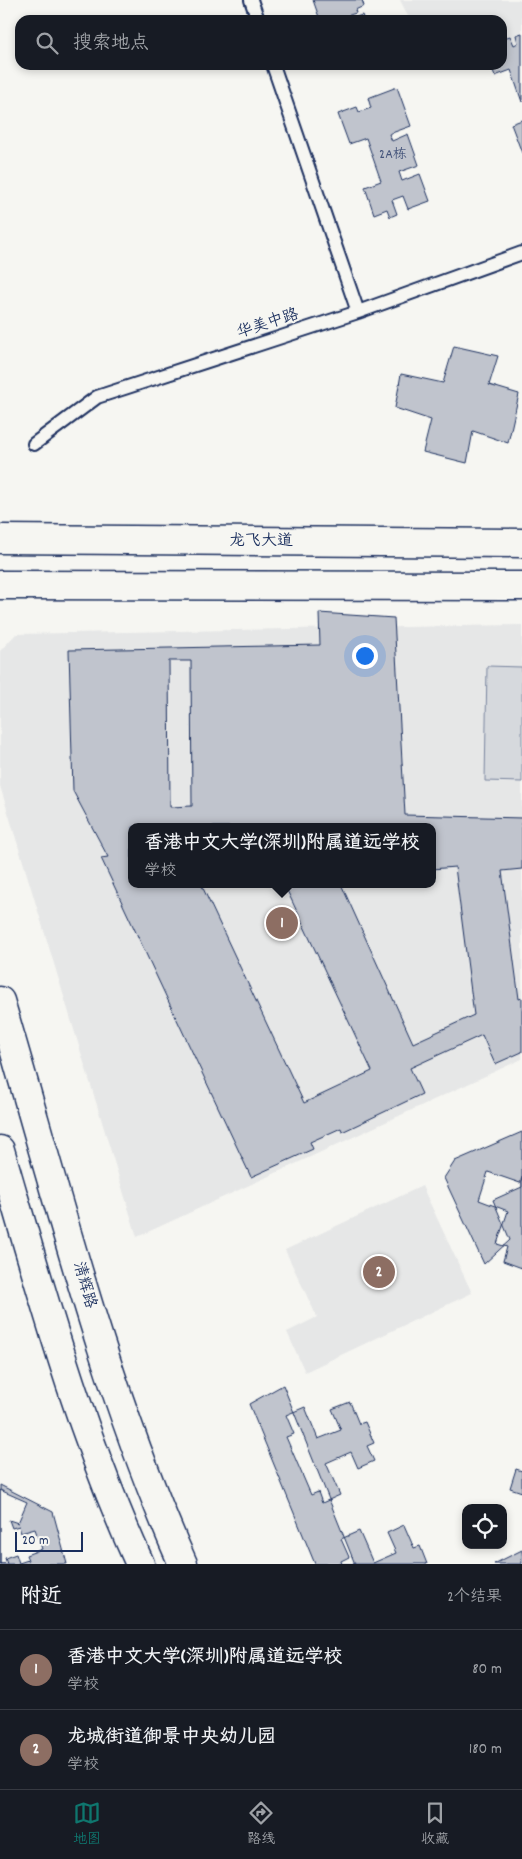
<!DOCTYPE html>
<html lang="zh">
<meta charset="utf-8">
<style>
body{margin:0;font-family:Dekko,"LXGW WenKai TC",sans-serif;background:#242831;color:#f1f3f6}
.controls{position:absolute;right:15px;bottom:15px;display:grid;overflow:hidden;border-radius:10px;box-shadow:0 2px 8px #0003}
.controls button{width:45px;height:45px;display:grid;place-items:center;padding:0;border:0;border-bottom:1px solid #363941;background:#171b24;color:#f1f3f6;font:25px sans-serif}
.scale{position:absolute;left:15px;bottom:12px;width:68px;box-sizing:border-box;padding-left:5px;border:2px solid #1b2f5e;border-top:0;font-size:14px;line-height:18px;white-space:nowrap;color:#1b2f5e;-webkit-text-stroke:4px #f6f6f2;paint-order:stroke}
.you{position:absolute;left:364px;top:655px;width:18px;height:18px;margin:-12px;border:4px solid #fff;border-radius:50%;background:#1a73e8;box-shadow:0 0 0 8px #1a73e833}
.badge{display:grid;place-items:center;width:32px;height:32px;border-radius:50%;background:#0f766e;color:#fff;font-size:16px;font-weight:700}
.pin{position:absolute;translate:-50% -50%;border:2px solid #fff;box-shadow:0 1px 5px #0006}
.popup{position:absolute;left:128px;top:823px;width:308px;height:65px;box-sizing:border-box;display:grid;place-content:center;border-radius:10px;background:#171b24;filter:drop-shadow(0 1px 4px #0005);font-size:16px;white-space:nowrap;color:#9ea1a6}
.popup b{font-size:19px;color:#f1f3f6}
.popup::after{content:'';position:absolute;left:50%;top:100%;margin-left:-10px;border:10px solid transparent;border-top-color:#171b24}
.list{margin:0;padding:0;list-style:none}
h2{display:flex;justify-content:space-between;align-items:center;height:65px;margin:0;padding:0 20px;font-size:21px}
h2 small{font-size:16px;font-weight:400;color:#9ea1a6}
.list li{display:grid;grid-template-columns:32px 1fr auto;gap:15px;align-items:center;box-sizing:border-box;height:80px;padding:0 20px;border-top:1px solid #363941}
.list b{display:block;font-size:19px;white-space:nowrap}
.list p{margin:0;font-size:16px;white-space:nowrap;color:#9ea1a6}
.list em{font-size:16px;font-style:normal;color:#9ea1a6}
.icon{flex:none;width:28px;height:28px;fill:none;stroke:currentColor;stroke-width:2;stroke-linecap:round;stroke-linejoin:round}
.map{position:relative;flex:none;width:522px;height:1564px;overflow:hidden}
.search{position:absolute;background:#171b24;box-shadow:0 2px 8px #0003;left:15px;right:15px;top:15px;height:55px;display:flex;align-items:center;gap:12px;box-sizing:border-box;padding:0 18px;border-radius:15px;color:#9ea1a6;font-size:19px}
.sheet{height:225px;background:#171b24}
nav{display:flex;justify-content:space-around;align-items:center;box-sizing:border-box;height:70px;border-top:1px solid #363941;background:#171b24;font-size:14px;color:#9ea1a6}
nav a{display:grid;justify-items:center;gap:2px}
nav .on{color:#0f766e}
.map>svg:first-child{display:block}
.built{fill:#e6e7e7;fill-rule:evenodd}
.green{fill:#d6d9dd;stroke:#78849e}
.building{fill:#c0c4cd;stroke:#1b2f5e;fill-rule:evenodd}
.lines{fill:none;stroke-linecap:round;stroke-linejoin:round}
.lane-casing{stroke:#1b2f5e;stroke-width:16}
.secondary-casing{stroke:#1b2f5e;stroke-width:31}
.lane{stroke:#f6f6f2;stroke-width:12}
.secondary{stroke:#f6f6f2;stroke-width:28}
.labels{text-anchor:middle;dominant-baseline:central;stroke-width:4;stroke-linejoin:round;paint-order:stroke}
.number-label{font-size:14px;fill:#44547a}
.street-label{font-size:16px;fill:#1b2f5e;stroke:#f6f6f2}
</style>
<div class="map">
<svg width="522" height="1564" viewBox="0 0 522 1564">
<rect width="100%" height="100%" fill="#f6f6f2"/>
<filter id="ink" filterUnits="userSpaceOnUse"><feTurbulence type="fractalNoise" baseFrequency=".02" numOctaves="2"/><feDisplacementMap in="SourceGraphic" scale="10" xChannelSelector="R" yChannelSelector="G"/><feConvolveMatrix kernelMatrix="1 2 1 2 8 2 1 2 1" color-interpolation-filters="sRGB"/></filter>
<g filter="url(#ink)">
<path class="built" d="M400,0H522V41L502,47V20H410Z
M522,625V1059L137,1237L0,786V651L16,634ZM132,827H432V884H132Z
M422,1186L472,1293L305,1372L287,1332L317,1317L285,1250Z"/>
<path class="green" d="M487,666L522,667V782L485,781Z"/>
<path class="building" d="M313,0H362L364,6L355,10L356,13L343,17L344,20H320Z
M362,15L364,20H347Z
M522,33V102L511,70L495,76L491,65H502V39L510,36L514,45L518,43L516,35Z
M397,87L411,126L389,134L392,141L408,134L419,165L399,172L402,181L420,174L430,201L408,209L403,196L392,200L397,214L390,217L387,209L374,214L365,187L381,181L366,138L349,144L338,114L357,107L359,112L371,108L368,98Z
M522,120V153L511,124Z
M454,346L498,356L489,385L519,394L508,443L473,431L467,463L423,452L431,420L395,408L401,374L443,383Z
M319,613L394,618L405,815L522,818V869L502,871L519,999L522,998V1052L495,1064L482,1035L410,1068L422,1094L342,1132L341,1128L310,1142L313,1149L251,1177L101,858L108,857L73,791L69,650L320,645ZM169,661H191L192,806L170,807ZM132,827H432V869L455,867L474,1015L413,1043L341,884H284L372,1071L304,1103L201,884H132Z
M522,1132V1187L493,1200L510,1240L484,1264L444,1178L455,1161Z
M488,1172L520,1183L522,1177V1268L503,1261L507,1247L497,1244L508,1211L479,1200Z
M283,1385L355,1564H315L249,1404Z
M350,1402L359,1424L365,1422L374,1443L367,1446L374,1461L358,1468L351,1452L326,1463L340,1495L322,1503L318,1492L311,1495L286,1437L294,1434L286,1415L305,1407L318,1439L341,1430L332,1409Z
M516,1469L522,1471V1492L510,1488Z
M0,1485L53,1512L67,1564H0Z
M0,1490L27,1502L18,1523L9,1520L12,1528L19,1526L21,1533L35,1529L42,1549L26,1555L28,1560L19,1563L16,1554L5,1558L7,1564H0Z
M404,1525L414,1548L420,1546L427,1564H342L341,1561L349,1557L341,1539L359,1531L373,1563L396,1553L387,1533Z
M522,1550V1564H494Z"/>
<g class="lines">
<g class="lane-casing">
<path id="lane" d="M251,0L258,20
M273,65L358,312
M34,444L97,397L358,312L522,253"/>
</g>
<g class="secondary-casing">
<path id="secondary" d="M0,539L522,543
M0,585L522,586
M0,1001C56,1190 103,1384 183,1564
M0,1150C41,1290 79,1431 140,1564"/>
</g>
<use href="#lane" class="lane"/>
<use href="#secondary" class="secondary"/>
</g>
</g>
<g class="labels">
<g class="number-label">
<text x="393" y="155">2A栋</text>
</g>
<g class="street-label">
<text transform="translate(268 324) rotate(-18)">华美中路</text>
<text x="261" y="541">龙飞大道</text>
<text transform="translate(84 1285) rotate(74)">清辉路</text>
</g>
</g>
</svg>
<div class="controls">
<button><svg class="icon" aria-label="locate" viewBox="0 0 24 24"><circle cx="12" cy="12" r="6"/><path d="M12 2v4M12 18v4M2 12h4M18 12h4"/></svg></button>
</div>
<div class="scale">20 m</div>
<div class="you"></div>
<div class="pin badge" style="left:282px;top:923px;background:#8d6e63">1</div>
<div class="popup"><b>香港中文大学(深圳)附属道远学校</b>学校</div>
<div class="pin badge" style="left:379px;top:1272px;background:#8d6e63">2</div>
<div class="search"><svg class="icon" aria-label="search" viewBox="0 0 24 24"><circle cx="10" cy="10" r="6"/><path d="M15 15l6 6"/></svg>搜索地点</div>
</div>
<section class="sheet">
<h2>附近<small>2个结果</small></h2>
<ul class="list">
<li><span class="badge" style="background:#8d6e63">1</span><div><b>香港中文大学(深圳)附属道远学校</b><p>学校</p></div><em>80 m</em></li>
<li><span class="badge" style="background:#8d6e63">2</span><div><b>龙城街道御景中央幼儿园</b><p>学校</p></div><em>180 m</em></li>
</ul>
</section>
<nav>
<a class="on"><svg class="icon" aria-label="map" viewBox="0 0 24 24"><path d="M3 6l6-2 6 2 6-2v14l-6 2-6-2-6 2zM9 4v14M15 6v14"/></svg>地图</a>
<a><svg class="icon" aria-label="directions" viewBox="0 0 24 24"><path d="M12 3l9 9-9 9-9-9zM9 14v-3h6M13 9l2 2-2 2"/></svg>路线</a>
<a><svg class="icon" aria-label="saved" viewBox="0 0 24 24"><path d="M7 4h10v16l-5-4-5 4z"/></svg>收藏</a>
</nav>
